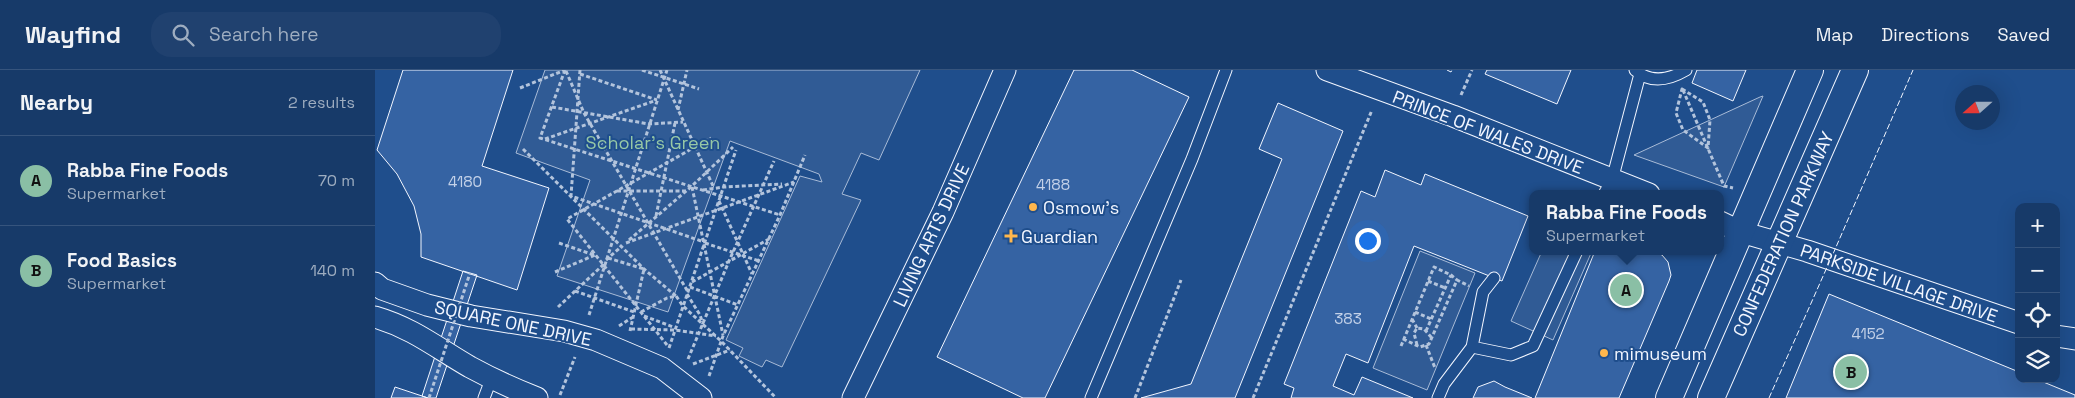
<!DOCTYPE html>
<meta charset="utf-8">
<style>
body{margin:0;font-family:"Space Grotesk",sans-serif;background:#20416f;color:#f1f3f6}
.controls{position:absolute;right:15px;bottom:15px;display:grid;overflow:hidden;border-radius:10px;box-shadow:0 5px 20px #0002}
.controls button{width:45px;height:45px;display:grid;place-items:center;padding:0;border:0;border-bottom:1px solid #36547d;background:#173a69;color:#f1f3f6;font:25px sans-serif}
.compass{position:absolute;left:1580px;top:15px;width:45px;height:45px;border-radius:50%;background:#173a69;box-shadow:0 5px 20px #0002;rotate:249deg}
.you{position:absolute;left:992px;top:170px;width:18px;height:18px;margin:-12px;border:4px solid #fff;border-radius:50%;background:#1a73e8;box-shadow:0 0 0 8px #1a73e833}
.badge{display:grid;place-items:center;width:32px;height:32px;border-radius:50%;background:#8abfa5;color:#111;font-size:16px;font-weight:700}
.pin{position:absolute;translate:-50% -50%;border:2px solid #fff;box-shadow:0 1px 5px #0006}
.popup{position:absolute;left:1154px;top:120px;width:195px;height:65px;box-sizing:border-box;display:grid;place-content:center;border-radius:10px;background:#173a69;filter:drop-shadow(0 1px 4px #0005);font-size:16px;white-space:nowrap;color:#9eadc0}
.popup b{font-size:19px;color:#f1f3f6}
.popup::after{content:'';position:absolute;left:50%;top:100%;margin-left:-10px;border:10px solid transparent;border-top-color:#173a69}
.list{margin:0;padding:0;list-style:none}
h2{display:flex;justify-content:space-between;align-items:center;height:65px;margin:0;padding:0 20px;font-size:21px}
h2 small{font-size:16px;font-weight:400;color:#9eadc0}
.list li{display:grid;grid-template-columns:32px 1fr auto;gap:15px;align-items:center;box-sizing:border-box;height:90px;padding:0 20px;border-top:1px solid #36547d}
.list b{display:block;font-size:19px;white-space:nowrap}
.list p{margin:0;font-size:16px;white-space:nowrap;color:#9eadc0}
.list em{font-size:16px;font-style:normal;color:#9eadc0}
.icon{flex:none;width:28px;height:28px;fill:none;stroke:currentColor;stroke-width:2;stroke-linecap:round;stroke-linejoin:round}
.map{position:relative;flex:none;width:1700px;height:328px;overflow:hidden}
header{display:flex;align-items:center;gap:30px;box-sizing:border-box;height:70px;padding:0 25px;background:#173a69;border-bottom:1px solid #36547d}
header strong{font-size:24px}
nav{display:flex;gap:28px;margin-inline-start:auto;font-size:18px}
.search{width:350px;height:45px;background:#20416f;display:flex;align-items:center;gap:12px;box-sizing:border-box;padding:0 18px;border-radius:20px;color:#9eadc0;font-size:19px}
main{display:flex}
aside{flex:1;background:#173a69}
.map>svg:first-child{display:block}
.built{fill:#305b95;stroke:#a8bbd7}
.building{fill:#3563a3;stroke:#f2f6ff}
.lines{fill:none;stroke-linecap:round;stroke-linejoin:round}
.service-casing{stroke:#f2f6ff;stroke-width:13}
.minor-casing{stroke:#f2f6ff;stroke-width:23}
.tertiary-casing{stroke:#f2f6ff;stroke-width:28}
.path{stroke:#b3c4dc;stroke-width:3;stroke-dasharray:4 2.5;stroke-linecap:butt}
.service{stroke:#1f4e8c;stroke-width:11}
.minor{stroke:#1f4e8c;stroke-width:21}
.tertiary{stroke:#1f4e8c;stroke-width:26}
.path-bridge{stroke:#b3c4dc;stroke-width:3;stroke-dasharray:4 2.5;stroke-linecap:butt}
.fence{stroke:#f2f6ff;stroke-width:1;stroke-dasharray:6 2.5;stroke-linecap:butt}
.poi-dot{fill:#ffb74d;stroke:#1f4e8c;stroke-width:2}
.labels{text-anchor:middle;dominant-baseline:central;stroke-width:4;stroke-linejoin:round;paint-order:stroke}
.number-label{font-size:15px;fill:#c3d1e8}
.street-label{font-size:18px;fill:#f2f6ff;stroke:#1f4e8c}
.park-label{font-size:18px;fill:#97c8a6;stroke:#1f4e8c}
.poi-label{font-size:18px;fill:#f2f6ff;stroke:#1f4e8c;text-anchor:start}
</style>
<header>
<strong>Wayfind</strong>
<div class="search"><svg class="icon" aria-label="search" viewBox="0 0 24 24"><circle cx="10" cy="10" r="6"/><path d="M15 15l6 6"/></svg>Search here</div>
<nav><a>Map</a><a>Directions</a><a>Saved</a></nav>
</header>
<main>
<aside>
<h2>Nearby<small>2 results</small></h2>
<ul class="list">
<li><span class="badge">A</span><div><b>Rabba Fine Foods</b><p>Supermarket</p></div><em>70 m</em></li>
<li><span class="badge">B</span><div><b>Food Basics</b><p>Supermarket</p></div><em>140 m</em></li>
</ul>
</aside>
<div class="map">
<svg width="1700" height="328" viewBox="0 0 1700 328">
<rect width="100%" height="100%" fill="#1f4e8c"/>
<path class="built" d="M170,0H545L504,90L486,83L467,124L486,130L407,297L391,290L387,297L364,286L368,278L351,270L425,106L447,112L444,104L355,71L293,242L182,206L215,110L141,83Z
M1388,26L1349,117L1259,85L1385,27Z
M1045,181L1100,203L1052,320L998,298Z
M1167,181H1217L1178,270L1136,251Z"/>
<path class="building" d="M28,0H138L107,96L174,118L142,220L46,187V164L39,136L22,104L2,80Z
M699,0H757L814,27L670,328H648L562,287Z
M1112,0H1196L1182,34L1110,4Z
M1322,0H1371L1358,31L1317,13Z
M903,33L968,61L860,328H766L816,314L907,89L884,79Z
M1010,100L1046,115L1050,104L1153,146L1127,211L1039,176L993,293L971,284L958,316L979,325L987,307L1038,328H916L919,318L909,314L986,121L1000,127Z
M1220,181H1278L1287,185L1293,192L1296,205L1294,211L1244,328H1160Z
M88,201L102,205L61,328H53L47,326Z
M1454,224L1644,302V309H1661L1700,325V328H1411Z
M1119,311L1130,317L1157,328H1098L1103,317Z
M20,317L53,328H16Z"/>
<g class="lines">
<g class="service-casing">
<path id="service" d="M1260,0C1276,14 1294,10 1311,0
M1229,124L1237,110L1265,4
M1097,277L1136,285L1158,276L1202,181
M109,328L117,307
M716,328L817,89L851,0
M1063,328L1069,314L1097,277L1108,222L1119,208"/>
</g>
<g class="minor-casing">
<path id="minor" d="M952,0L1078,46L1274,124
M1345,152L1366,162L1432,181L1644,253
M0,213L7,219L52,235L96,246L189,261L221,270L287,298L326,328
M0,247C38,258 62,278 95,297C117,309 139,319 162,328
M1681,266L1700,269
M478,328L568,142L630,0"/>
</g>
<g class="tertiary-casing">
<path id="tertiary" d="M1294,328L1435,0
M1336,328L1480,0"/>
</g>
<path class="path" d="M190,0L165,68L405,145
M205,0L196,126L329,172
M267,0L324,19
M285,0L339,118
M191,1L209,43L313,222
M205,4L282,30
M145,18L190,0
M1307,19L1328,32L1335,50L1333,78L1308,60L1301,43Z
M1308,20L1349,116L1358,118
M1086,25L1097,0
M177,37L274,54L308,52
M303,40L312,0
M170,69L282,30
M148,79L269,199L301,226
M317,117L348,265
M328,120L349,117L407,114
M242,121H311
M344,131L377,204
M281,146L300,53
M254,170L317,116L358,77
M184,173L219,185
M251,173L419,112
M330,173L384,191
M233,188L269,199L255,261
M231,190L247,176
M180,202L220,185
M1053,211L1070,218
M317,212L394,169
M315,217L363,235
M200,221L259,242
M312,224L325,245L328,254
M183,237L229,194
M266,242L292,228L301,226L308,236L346,271L401,328
M1040,242L1056,249
M214,245L292,0
M269,246L301,258
M1037,249L1042,258
M244,256L258,247
M256,259L300,260L341,266
M1051,261L1076,205
M1028,269L1045,277L1054,274L1082,210L1094,216
M292,275L192,149L336,68
M1042,275L1039,263L1042,258L1049,259L1057,268
M1051,275L1060,298
M1026,276L1059,197L1076,205L1082,210
M294,278L361,80
M313,289L354,191L399,91
M318,294L355,280
M334,306L348,266L405,145L430,85
M185,325L200,287
M760,328L806,210
M878,328L997,40"/>
<use href="#service" class="service"/>
<use href="#minor" class="minor"/>
<use href="#tertiary" class="tertiary"/>
<path class="path-bridge" d="M54,328L95,203"/>
<path class="fence" d="M1072,0L1076,2L1077,0
M1458,184L1538,0
M1394,328L1453,195"/>
</g>
<g class="poi-dot">
<circle cx="658" cy="137" r="5"/>
<path d="M633.5 158.5h5v5h5v5h-5v5h-5v-5h-5v-5h5z"/>
<circle cx="1229" cy="283" r="5"/>
</g>
<g class="labels">
<g class="number-label">
<text x="90" y="111">4180</text>
<text x="678" y="114">4188</text>
<text x="973" y="248">383</text>
<text x="1493" y="263">4152</text>
</g>
<g class="street-label">
<text transform="translate(1113 62) rotate(21)">PRINCE OF WALES DRIVE</text>
<text transform="translate(1408 164) rotate(-66)">CONFEDERATION PARKWAY</text>
<text transform="translate(556 165) rotate(-65)">LIVING ARTS DRIVE</text>
<text transform="translate(1524 213) rotate(19)">PARKSIDE VILLAGE DRIVE</text>
<text transform="translate(138 253) rotate(12)">SQUARE ONE DRIVE</text>
</g>
<g class="park-label">
<text x="278" y="72">Scholar's Green</text>
</g>
<g class="poi-label">
<text x="668" y="137">Osmow's</text>
<text x="646" y="166">Guardian</text>
<text x="1239" y="283">mimuseum</text>
</g>
</g>
</svg>
<div class="controls">
<button>+</button>
<button>−</button>
<button><svg class="icon" aria-label="locate" viewBox="0 0 24 24"><circle cx="12" cy="12" r="6"/><path d="M12 2v4M12 18v4M2 12h4M18 12h4"/></svg></button>
<button><svg class="icon" aria-label="layers" viewBox="0 0 24 24"><path d="M12 4l9 5-9 5-9-5zM3 14l9 5 9-5"/></svg></button>
</div>
<svg class="compass" viewBox="-18 -18 36 36"><path d="M0-13l5 13h-10z" fill="#e53935"/><path d="M0 13l5-13h-10z" fill="#9eadc0"/></svg>
<div class="you"></div>
<div class="pin badge" style="left:1251px;top:220px">A</div>
<div class="popup"><b>Rabba Fine Foods</b>Supermarket</div>
<div class="pin badge" style="left:1476px;top:302px">B</div>
</div>
</main>
